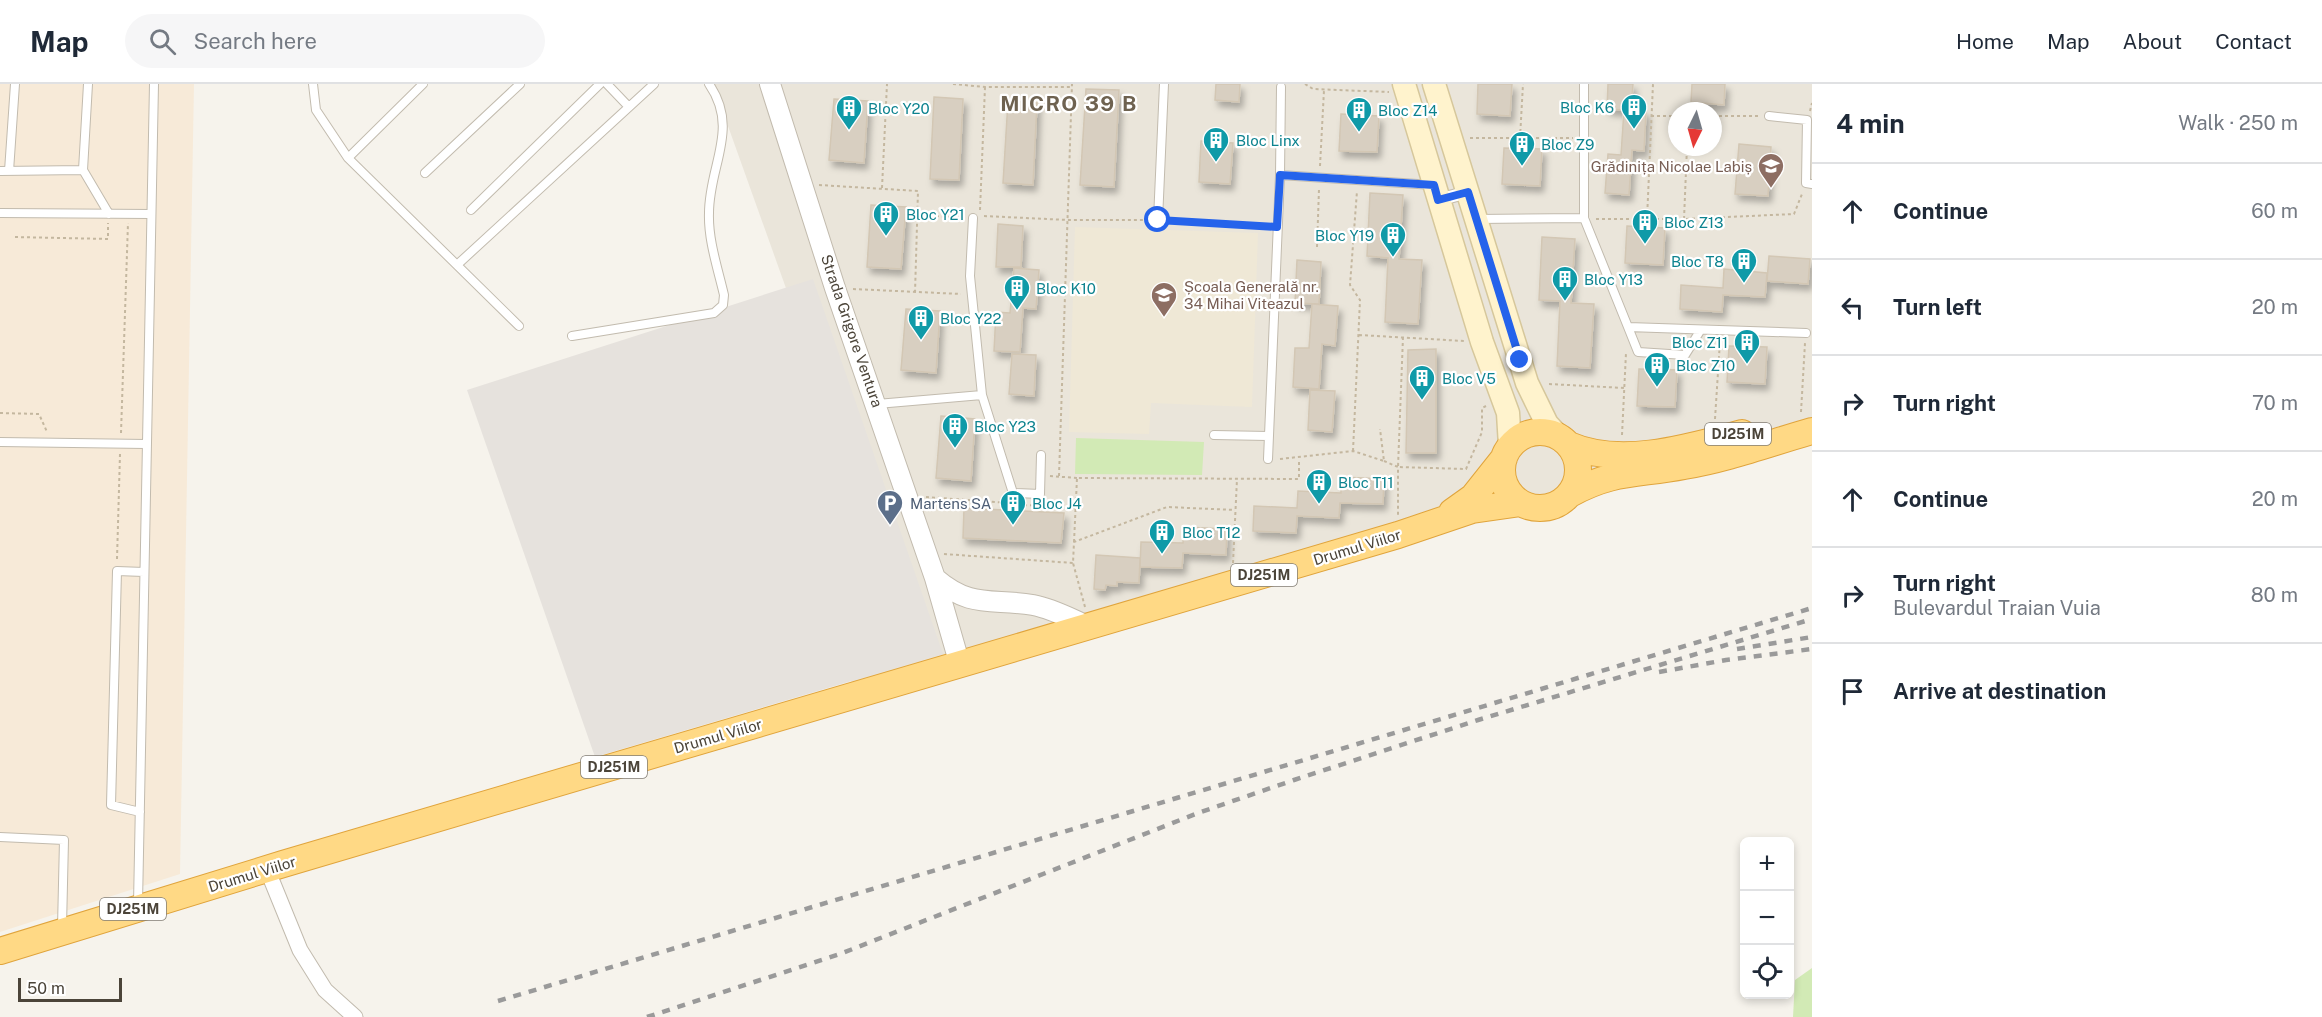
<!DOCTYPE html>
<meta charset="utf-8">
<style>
body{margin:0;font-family:"Public Sans",sans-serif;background:#f6f6f7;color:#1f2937}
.controls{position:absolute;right:18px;bottom:18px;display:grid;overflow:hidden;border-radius:9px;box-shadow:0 3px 9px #0003}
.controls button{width:54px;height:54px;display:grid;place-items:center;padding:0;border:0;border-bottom:2px solid #e0e1e3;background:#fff;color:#1f2937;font:30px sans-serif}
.compass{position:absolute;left:1668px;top:18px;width:54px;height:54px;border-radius:50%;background:#fff;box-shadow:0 3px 9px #0003;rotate:185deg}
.scale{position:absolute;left:18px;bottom:15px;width:104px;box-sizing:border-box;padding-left:6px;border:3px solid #4b4439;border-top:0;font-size:16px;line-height:21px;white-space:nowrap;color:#4b4439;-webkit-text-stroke:4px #fff;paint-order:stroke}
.stop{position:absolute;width:18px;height:18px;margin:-14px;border:4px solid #2563eb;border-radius:50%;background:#fff}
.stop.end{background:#2563eb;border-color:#fff;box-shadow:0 2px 6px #0008}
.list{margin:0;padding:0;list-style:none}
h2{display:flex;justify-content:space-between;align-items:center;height:78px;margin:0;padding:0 24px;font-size:26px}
h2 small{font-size:20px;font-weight:400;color:#747a83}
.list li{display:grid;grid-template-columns:39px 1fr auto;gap:18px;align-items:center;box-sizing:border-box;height:96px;padding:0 24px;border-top:2px solid #e0e1e3}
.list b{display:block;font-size:22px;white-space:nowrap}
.list p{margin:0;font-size:20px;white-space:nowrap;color:#747a83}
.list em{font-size:20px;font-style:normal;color:#747a83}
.icon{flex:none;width:33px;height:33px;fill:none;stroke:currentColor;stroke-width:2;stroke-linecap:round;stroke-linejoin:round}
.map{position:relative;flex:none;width:1812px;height:933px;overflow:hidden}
header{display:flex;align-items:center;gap:36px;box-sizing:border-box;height:84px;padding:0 30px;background:#fff;border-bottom:2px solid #e0e1e3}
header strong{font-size:28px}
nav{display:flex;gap:33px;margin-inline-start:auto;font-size:21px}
.search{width:420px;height:54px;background:#f6f6f7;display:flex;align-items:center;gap:15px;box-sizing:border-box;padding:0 21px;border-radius:33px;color:#747a83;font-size:22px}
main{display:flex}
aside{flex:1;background:#fff}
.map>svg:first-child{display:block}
.residential{fill:#eae5da;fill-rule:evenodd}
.commercial{fill:#f7ead8}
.industrial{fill:#e6e2dd}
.education{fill:#efe8d6}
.green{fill:#d2eab5}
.building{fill:#d8cfc1;stroke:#d3c7b4;stroke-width:1.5;filter:url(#shadow)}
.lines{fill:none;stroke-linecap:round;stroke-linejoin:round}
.service-casing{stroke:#c2bbae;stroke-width:10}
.pedestrian-casing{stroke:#c2bbae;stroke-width:14}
.minor-casing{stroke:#c2bbae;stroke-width:17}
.tertiary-casing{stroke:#c2bbae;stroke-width:22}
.secondary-casing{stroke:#d6c79b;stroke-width:25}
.trunk-casing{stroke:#e0a43c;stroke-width:28}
.path{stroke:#c4b79f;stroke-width:2;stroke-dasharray:3 3;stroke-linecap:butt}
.service{stroke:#fff;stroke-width:8}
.pedestrian{stroke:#fff;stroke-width:12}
.minor{stroke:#fff;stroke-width:15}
.tertiary{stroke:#fff;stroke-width:20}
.secondary{stroke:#fff3cd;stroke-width:22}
.trunk{stroke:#ffd985;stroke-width:26}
.rail{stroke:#9a9a9a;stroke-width:4.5;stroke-dasharray:8 8;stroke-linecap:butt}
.route{stroke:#2563eb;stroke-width:8}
.labels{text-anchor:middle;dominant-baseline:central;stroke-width:4.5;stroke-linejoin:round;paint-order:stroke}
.shield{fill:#fff;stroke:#817c74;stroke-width:1.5}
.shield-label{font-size:14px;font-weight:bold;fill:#4b4439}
.culture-label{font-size:15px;fill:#0d838f;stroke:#fff;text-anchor:start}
.education-label{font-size:15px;fill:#785e54;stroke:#fff;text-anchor:end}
.street-label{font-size:15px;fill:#4b4439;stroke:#fff}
.service-label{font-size:15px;fill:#4e5e75;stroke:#fff;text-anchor:start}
.district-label{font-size:21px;font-weight:bold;letter-spacing:1.5px;fill:#6e6250;stroke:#fff}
</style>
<header>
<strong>Map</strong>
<div class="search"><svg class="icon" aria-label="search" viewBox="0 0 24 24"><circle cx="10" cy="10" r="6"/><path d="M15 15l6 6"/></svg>Search here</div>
<nav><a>Home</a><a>Map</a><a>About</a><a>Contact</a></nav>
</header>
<main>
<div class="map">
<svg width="1812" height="933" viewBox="0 0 1812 933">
<defs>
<filter id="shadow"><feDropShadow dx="3.5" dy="6" stdDeviation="3" flood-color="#0004"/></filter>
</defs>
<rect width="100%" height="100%" fill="#f6f3ec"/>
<path class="residential" d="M713,0H1812V333L857,617L787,373V207ZM1677,27H1713V63H1677Z"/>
<path class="commercial" d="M0,0H194L180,790L0,848Z"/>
<path class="industrial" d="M813,195L943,570L595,673L467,306Z"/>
<path class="education" d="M1075,143L1258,149L1252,323L1151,319L1149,350L1069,348Z"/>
<path class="green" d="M1076,354L1204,358L1202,391L1075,390Z
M1812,884V933H1793L1795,896Z"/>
<path class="building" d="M1216,0H1240L1239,18L1215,16Z
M1478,0H1512L1510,32L1477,30Z
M1608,0H1633L1631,25L1646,27L1644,67L1632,66L1629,111L1605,109L1608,70L1621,71L1624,26L1607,25Z
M1692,0H1725L1724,21L1691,18Z
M1086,5L1119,6L1114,103L1080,101Z
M934,13L963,15L959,96L930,95Z
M834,15L868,17L864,79L829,76Z
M1008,17L1037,19L1033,101L1003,99Z
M1341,30L1379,32L1377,68L1339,67Z
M1201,57L1233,59L1230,100L1199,98Z
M1739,60L1771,63L1768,112L1735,110Z
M1504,64L1542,65L1540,102L1502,100Z
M1370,109L1403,111L1399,175L1422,176L1418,240L1385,238L1388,174L1367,172Z
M871,121L906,123L901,185L867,183Z
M998,140L1023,142L1021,183H996Z
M1627,142L1665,144L1663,181L1625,179Z
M1542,153L1575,155L1571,219L1594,220L1590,284L1557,282L1560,217L1539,216Z
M1769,172L1810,175L1808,200L1767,197Z
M1297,176L1321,178L1319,220L1295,219Z
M1014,184L1039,186L1036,225L1023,224L1020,268L994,267L996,228L1010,229Z
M1724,185L1767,189L1765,213L1723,211L1722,228L1680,225L1681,201L1723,204Z
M1312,220L1338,222L1335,262L1322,260L1319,305L1293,303L1295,264H1309Z
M906,225L940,227L936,289L901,286Z
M1729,262L1767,263L1765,300L1727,298Z
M1436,265V369H1406L1408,266Z
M1012,270L1036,271L1034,312L1009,310Z
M1639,285L1677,286L1675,323L1637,322Z
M1310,306L1335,307L1332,348L1308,346Z
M941,332L975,335L971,397L936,394Z
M1341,393L1384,395L1383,420L1340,419L1339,434L1297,432L1296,449L1253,447L1254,422L1297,424L1298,407L1341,409Z
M964,424L1064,429L1061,459L963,454Z
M1184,443L1227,445L1226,471L1183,469L1182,484L1140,483L1141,458L1183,459Z
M1096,471L1140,474L1139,499L1117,498V502L1106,501L1105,506L1094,505Z"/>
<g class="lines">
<g class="service-casing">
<path id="service" d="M313,0L316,26L348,74L519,242
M607,0L629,23
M1769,32L1807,36L1806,99L1812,100
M348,74L423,0
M83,86L88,0
M0,87L83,86L109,130
M9,87L15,0
M425,89L520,0
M1280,91L1433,101
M471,126L600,0
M0,129L151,130
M973,134L970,192L982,311
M1584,134L1628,243L1806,249
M1477,135L1584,134V0
M1158,136L1164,0
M458,180L654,0
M1628,243L1638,268L1685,271L1700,247
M572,252L714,229L723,221L724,211C718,185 708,156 709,129C709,81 740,45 709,0
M877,320L982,311L1013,409L1040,410L1041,371
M1214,351L1268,352
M0,358L146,360
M1268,375L1280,91L1281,3
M140,728L111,721L117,487L144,488
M0,753L64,756L62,843
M138,820L154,0"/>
</g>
<g class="pedestrian-casing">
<path id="pedestrian" d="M1438,116L1468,108"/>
</g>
<g class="minor-casing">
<path id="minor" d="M267,785L300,866L325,906L355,933"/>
</g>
<g class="tertiary-casing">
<path id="tertiary" d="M770,0L835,204L935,494L960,581
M935,494C971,525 991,514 1033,521C1054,525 1071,535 1090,543"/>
</g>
<g class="secondary-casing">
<path id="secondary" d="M1404,0L1482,258L1508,329L1510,362
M1434,0L1527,299L1547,340L1559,353"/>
</g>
<g class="trunk-casing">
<path id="trunk" d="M1502 386a38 38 0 1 1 76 0a38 38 0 1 1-76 0Z
M1569,361C1621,384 1690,363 1742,349
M1570,410C1614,386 1637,391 1684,382C1727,375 1770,359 1812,347
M1452,428L1473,413L1504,374
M0,867L283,780L1398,451L1472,426L1521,419"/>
</g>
<path class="path" d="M953,0L985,3H1072
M1305,0L1313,5L1389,8
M1810,27L1812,19
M1651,32H1677
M1713,32H1758
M1470,54H1573
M1520,54L1523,0
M1320,82L1324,6
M819,101L918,107L915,209
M882,104L887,0
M980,126L985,3
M918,131L963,134
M984,132L1068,136H1149
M1596,135H1684L1794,130L1802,110
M1647,135L1653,0
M1684,135L1687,63
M1169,137L1269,142
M15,153L108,155V139
M1317,163L1319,105
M853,205L961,210
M1359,251L1464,257
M1403,253L1398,383L1466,385L1482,348V324L1486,322
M1549,300L1624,304
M1801,328L1805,259
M0,329L39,330L47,348
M1715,335L1720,257
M121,349L128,139
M1622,351L1626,269
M1353,367L1360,216L1350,201L1357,107
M1280,375L1353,367L1384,377L1380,345
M1384,377L1398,383V432
M1050,392L1077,394
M1059,392L1072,0
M926,413L1010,419
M1024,421L1075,424
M1074,458L1077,394L1299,395V375
M944,470L1073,479
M117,475L120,370
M1233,479L1237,395
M1085,523L1073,479L1074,458L1167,423L1235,426"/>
<use href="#service" class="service"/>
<use href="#pedestrian" class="pedestrian"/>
<use href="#minor" class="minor"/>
<use href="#tertiary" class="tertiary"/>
<use href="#secondary" class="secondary"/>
<use href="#trunk" class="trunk"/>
<path class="rail" d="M1737,565L1812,553
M1659,588L1726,576L1812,565
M498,917L1812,524
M647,933L840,870L1198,729L1294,696L1478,636L1812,535"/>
</g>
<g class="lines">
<path class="route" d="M1158,136L1277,143L1280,91L1434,101L1438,116L1468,108L1520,276"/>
</g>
<defs>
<g id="building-pin" transform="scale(1.35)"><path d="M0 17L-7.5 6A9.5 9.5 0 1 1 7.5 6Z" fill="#0f9aa8" stroke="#fff"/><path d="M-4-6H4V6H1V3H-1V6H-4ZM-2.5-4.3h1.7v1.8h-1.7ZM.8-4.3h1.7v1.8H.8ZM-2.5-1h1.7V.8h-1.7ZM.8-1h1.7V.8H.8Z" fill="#fff"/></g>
<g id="school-pin" transform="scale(1.35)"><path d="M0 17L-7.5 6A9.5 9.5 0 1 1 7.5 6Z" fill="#8d6e63" stroke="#fff"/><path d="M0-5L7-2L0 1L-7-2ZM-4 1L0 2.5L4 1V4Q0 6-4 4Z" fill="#fff"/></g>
<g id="parking-pin" transform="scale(1.35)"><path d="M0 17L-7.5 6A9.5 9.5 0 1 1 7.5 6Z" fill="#5c6f8a" stroke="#fff"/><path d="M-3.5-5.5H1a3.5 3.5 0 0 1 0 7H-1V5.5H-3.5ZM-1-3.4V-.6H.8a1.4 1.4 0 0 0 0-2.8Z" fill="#fff"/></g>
</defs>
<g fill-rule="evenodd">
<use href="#building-pin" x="1634" y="23"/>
<use href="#building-pin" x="849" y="24"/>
<use href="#building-pin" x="1359" y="26"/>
<use href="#building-pin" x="1216" y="56"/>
<use href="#building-pin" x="1522" y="60"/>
<use href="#school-pin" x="1771" y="82"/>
<use href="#building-pin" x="886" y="130"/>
<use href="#building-pin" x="1645" y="138"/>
<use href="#building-pin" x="1393" y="151"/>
<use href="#building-pin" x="1744" y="177"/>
<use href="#building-pin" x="1565" y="195"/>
<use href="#building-pin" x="1017" y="204"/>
<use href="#school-pin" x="1164" y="211"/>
<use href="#building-pin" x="921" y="234"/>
<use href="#building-pin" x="1747" y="258"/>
<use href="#building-pin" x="1657" y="281"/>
<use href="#building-pin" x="1422" y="294"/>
<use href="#building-pin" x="955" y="342"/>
<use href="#building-pin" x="1319" y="398"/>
<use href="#parking-pin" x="890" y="419"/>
<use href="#building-pin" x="1013" y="419"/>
<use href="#building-pin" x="1162" y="448"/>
</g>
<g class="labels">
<g class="shield">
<rect x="1705" y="339" width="66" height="22" rx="4.5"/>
<rect x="1231" y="480" width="66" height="22" rx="4.5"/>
<rect x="581" y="672" width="66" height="22" rx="4.5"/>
<rect x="100" y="814" width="66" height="22" rx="4.5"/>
</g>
<g class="shield-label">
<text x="1738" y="350">DJ251M</text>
<text x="1264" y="491">DJ251M</text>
<text x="614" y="683">DJ251M</text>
<text x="133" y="825">DJ251M</text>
</g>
<g class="culture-label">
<text x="1614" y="23" text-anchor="end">Bloc K6</text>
<text x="868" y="24">Bloc Y20</text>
<text x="1378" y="26">Bloc Z14</text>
<text x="1236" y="56">Bloc Linx</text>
<text x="1541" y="60">Bloc Z9</text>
<text x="906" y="130">Bloc Y21</text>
<text x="1664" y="138">Bloc Z13</text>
<text x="1374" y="151" text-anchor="end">Bloc Y19</text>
<text x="1724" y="177" text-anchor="end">Bloc T8</text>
<text x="1584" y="195">Bloc Y13</text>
<text x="1036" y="204">Bloc K10</text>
<text x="940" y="234">Bloc Y22</text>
<text x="1728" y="258" text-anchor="end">Bloc Z11</text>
<text x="1676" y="281">Bloc Z10</text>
<text x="1442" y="294">Bloc V5</text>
<text x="974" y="342">Bloc Y23</text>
<text x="1338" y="398">Bloc T11</text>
<text x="1032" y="419">Bloc J4</text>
<text x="1182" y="448">Bloc T12</text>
</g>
<g class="education-label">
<text x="1752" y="82">Grădinița Nicolae Labiș</text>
<text x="1184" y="202" text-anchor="start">Școala Generală nr.<tspan x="1184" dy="17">34 Mihai Viteazul</tspan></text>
</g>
<g class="street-label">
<text transform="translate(852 247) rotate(71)">Strada Grigore Ventura</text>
<text transform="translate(1357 463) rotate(-17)">Drumul Viilor</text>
<text transform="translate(718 652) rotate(-16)">Drumul Viilor</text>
<text transform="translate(252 790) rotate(-17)">Drumul Viilor</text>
</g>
<g class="service-label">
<text x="910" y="419">Martens SA</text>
</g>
<g class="district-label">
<text x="1069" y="19">MICRO 39 B</text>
</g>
</g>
</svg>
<div class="controls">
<button>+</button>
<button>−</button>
<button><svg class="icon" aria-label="locate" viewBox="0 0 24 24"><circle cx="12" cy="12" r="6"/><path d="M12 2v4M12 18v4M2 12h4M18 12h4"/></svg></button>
</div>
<svg class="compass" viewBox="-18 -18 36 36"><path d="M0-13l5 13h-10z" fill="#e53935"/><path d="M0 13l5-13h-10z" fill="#747a83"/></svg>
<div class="scale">50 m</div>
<div class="stop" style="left:1158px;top:136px"></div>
<div class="stop end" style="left:1520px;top:276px"></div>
</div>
<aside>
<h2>4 min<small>Walk · 250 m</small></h2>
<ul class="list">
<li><svg class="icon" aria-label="ahead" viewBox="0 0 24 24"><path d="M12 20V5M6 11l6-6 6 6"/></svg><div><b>Continue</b></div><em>60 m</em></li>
<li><svg class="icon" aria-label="left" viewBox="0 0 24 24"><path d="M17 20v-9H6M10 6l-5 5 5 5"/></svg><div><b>Turn left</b></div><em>20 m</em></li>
<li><svg class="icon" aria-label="right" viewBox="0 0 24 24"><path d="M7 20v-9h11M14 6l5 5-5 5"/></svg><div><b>Turn right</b></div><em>70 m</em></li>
<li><svg class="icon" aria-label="ahead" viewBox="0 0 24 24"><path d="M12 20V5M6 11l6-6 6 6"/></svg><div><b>Continue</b></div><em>20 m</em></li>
<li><svg class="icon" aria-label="right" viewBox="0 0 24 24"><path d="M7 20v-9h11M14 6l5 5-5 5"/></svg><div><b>Turn right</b><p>Bulevardul Traian Vuia</p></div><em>80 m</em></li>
<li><svg class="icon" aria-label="arrive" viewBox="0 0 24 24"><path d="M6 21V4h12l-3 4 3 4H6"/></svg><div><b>Arrive at destination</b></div></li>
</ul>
</aside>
</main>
